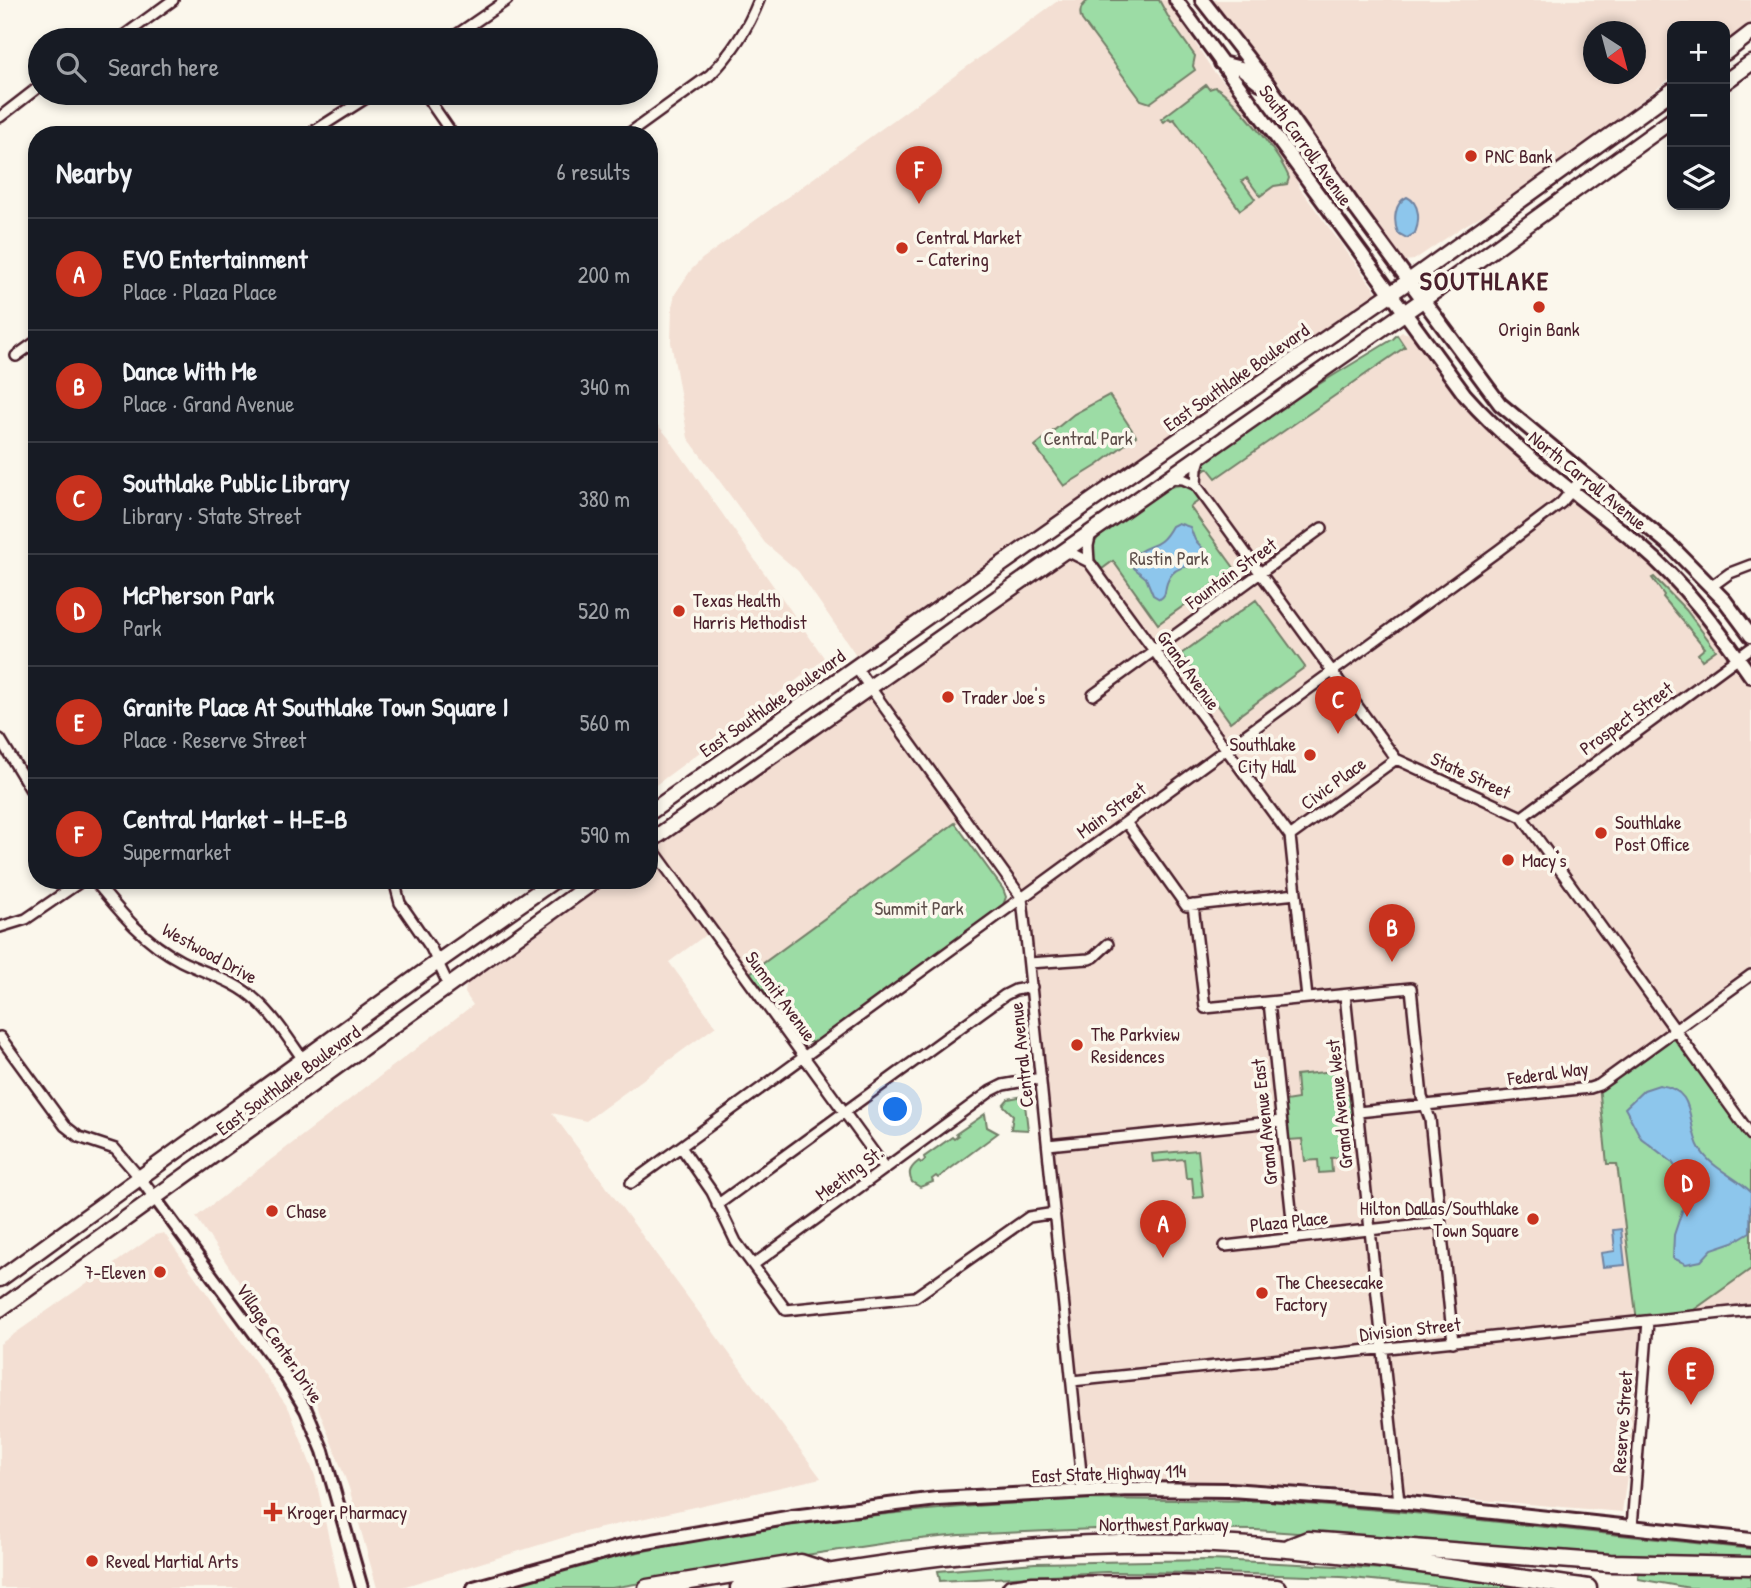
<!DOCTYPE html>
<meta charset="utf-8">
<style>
body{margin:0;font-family:"Patrick Hand",sans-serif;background:#242831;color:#f1f3f6}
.controls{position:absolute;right:21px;top:21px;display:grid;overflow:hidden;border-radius:14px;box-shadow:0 4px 10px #0003}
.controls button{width:63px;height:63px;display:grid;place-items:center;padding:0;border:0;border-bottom:2px solid #363941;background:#171b24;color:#f1f3f6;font:35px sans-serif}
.compass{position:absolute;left:1583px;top:21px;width:63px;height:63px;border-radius:50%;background:#171b24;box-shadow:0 4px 10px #0003;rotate:144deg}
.you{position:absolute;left:896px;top:1110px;width:24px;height:24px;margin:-18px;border:5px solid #fff;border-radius:50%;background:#1a73e8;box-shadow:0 0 0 10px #1a73e833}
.badge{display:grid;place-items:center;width:46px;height:46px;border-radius:50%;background:#c8321e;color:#fff;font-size:23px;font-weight:700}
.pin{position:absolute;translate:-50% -58px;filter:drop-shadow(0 2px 4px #0008)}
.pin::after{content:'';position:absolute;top:37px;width:24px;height:21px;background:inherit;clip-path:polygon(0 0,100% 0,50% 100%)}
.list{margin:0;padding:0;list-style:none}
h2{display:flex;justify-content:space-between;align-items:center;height:91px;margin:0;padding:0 28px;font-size:30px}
h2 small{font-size:23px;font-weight:400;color:#9ea1a6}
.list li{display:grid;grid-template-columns:46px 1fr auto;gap:21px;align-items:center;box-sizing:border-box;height:112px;padding:0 28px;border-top:2px solid #363941}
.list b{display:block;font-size:26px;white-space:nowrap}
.list p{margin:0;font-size:23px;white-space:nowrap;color:#9ea1a6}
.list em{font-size:23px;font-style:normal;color:#9ea1a6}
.icon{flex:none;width:38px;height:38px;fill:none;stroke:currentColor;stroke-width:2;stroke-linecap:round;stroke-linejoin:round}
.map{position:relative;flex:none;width:1751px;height:1588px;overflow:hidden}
.search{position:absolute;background:#171b24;box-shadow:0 4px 10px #0003;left:28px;top:28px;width:630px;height:77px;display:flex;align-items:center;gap:18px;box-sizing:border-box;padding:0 24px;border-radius:38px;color:#9ea1a6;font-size:26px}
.panel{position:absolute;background:#171b24;box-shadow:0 4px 10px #0003;left:28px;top:126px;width:630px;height:763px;border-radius:28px}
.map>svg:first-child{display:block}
.built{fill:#f3dfd3;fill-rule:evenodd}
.green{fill:#9cdca5;stroke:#737e68;stroke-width:2}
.water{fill:#8dc6ec;stroke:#72839f;stroke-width:2}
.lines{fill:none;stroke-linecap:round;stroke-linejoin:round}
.minor-casing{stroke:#4a1f2b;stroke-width:14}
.tertiary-casing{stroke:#4a1f2b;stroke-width:16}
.secondary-casing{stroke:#4a1f2b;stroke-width:18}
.primary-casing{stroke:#4a1f2b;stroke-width:19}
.motorway-casing{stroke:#4a1f2b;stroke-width:21}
.minor{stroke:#fbf7ec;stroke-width:9}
.tertiary{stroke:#fbf7ec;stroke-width:10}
.secondary{stroke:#fbf7ec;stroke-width:12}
.primary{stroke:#fbf7ec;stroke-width:14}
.motorway{stroke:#fbf7ec;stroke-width:16}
.poi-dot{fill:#c8321e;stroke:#fbf7ec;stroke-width:2.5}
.labels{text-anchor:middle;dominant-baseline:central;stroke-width:7;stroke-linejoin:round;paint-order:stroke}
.street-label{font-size:19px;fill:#4a1f2b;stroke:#fbf7ec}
.poi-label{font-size:19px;fill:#4a1f2b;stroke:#fbf7ec;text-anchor:start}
.park-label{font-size:19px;fill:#5e4e4a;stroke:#fbf7ec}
.district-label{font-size:26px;font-weight:bold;letter-spacing:2px;fill:#4a1f2b;stroke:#fbf7ec}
</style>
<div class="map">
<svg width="1751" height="1588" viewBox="0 0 1751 1588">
<rect width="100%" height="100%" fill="#fbf7ec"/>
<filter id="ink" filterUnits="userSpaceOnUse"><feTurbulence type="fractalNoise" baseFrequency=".0143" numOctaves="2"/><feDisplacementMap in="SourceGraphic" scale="14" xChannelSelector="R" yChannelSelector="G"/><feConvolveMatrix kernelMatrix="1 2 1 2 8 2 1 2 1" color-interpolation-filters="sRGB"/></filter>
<g filter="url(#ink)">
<path class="built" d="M1059,0H1168L1213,71L1239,97L1293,167L1299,187L1378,294L856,655L798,571L765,543L688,438L671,342L672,307L675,294L691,270L702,259Z
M1214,0H1751V25L1725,42V26H1672V77L1530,187L1464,226L1414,260L1405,261L1340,177L1282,87L1230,29ZM1594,32H1636V74H1594Z
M1402,332L1414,335L1489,429L1636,552L1681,595L1751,685V967L1671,1024L1751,1135V1310L1648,1321L1622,1512L1314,1486L1083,1492L1022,898L965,818L745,977L711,931L669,962L716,1026L586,1121L552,1113L821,1478L575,1534L399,1588H377L349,1488L312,1392L196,1217L473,1005L465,993L466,985L612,880H649V854L896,678L1298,397L1358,362Z
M649,415L668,437L825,659L653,787L649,782Z
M164,1233L289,1409L315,1476L340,1588H0V1344L155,1235Z"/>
<path class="green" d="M1089,0H1159L1171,22L1195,56L1193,66L1195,70L1150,103L1141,100L1082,20C1078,11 1081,5 1089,0Z
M1206,85L1209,89L1215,87C1234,96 1282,158 1289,178L1287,184L1274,186L1260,196L1247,178L1242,181L1255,199L1240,210L1174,119L1171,120L1169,118L1164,122L1161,119Z
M1397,335L1405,347L1216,478L1208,468L1201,473L1207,460L1298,397L1393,339Z
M1109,395L1136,436L1098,465L1064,486L1035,446L1074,414Z
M1181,485L1191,488L1200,500L1190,507L1235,569L1158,624L1113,561L1102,569L1094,558L1092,547L1099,536L1169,487Z
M1654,577L1686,610L1716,650L1702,660L1698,654L1705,648L1663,597L1664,595L1652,578Z
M1256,600L1305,667L1230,722L1181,654Z
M955,823L1003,889L1006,897L1003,905L815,1042H802L750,973Z
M1674,1029L1751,1135V1269L1684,1317L1637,1322L1617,1164H1607L1599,1085Z
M1334,1071L1337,1095L1351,1094L1355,1133L1341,1135L1343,1157L1331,1158L1332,1172L1319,1173L1318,1160L1305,1161L1302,1139L1289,1140L1285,1101L1298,1099L1296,1075Z
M1024,1096L1028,1130L1011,1129L1013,1115L1003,1105L1008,1099Z
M985,1114L987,1127L998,1133L938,1178L936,1176L932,1179L933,1182L920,1187L912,1182C907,1172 911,1167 919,1161L921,1163L925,1160L924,1157L952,1137L954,1139L958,1136L956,1134Z
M1198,1150L1203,1197L1194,1198L1192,1178H1186L1184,1159L1153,1162L1152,1154Z
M1090,1499L1267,1501L1404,1512L1751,1549V1560L1591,1554L1256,1530L1095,1529L960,1535L900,1541L779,1559L612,1588H494C688,1532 888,1508 1090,1499Z
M1209,1560C1317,1564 1427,1569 1534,1588H1455L1341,1577L1212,1573L1106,1572L940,1581L938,1571L1035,1563Z
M1639,1567L1751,1570V1588H1690L1638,1579Z"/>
<path class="water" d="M1407,197C1420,203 1420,221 1415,233L1407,238L1398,233C1393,221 1394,203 1407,197Z
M1178,523L1190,527L1195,540L1208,554L1209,562L1202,567C1188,564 1172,567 1167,583C1164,592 1167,594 1160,599L1153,595L1146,578L1134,568L1133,557C1149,541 1158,552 1172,526Z
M1659,1085C1699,1090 1685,1124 1700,1149C1712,1169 1735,1176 1751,1192L1750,1232L1733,1242L1712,1249L1701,1261L1686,1264L1673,1258L1674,1235L1683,1208L1685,1192L1681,1176L1672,1162L1641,1138L1625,1108L1644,1090Z
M1621,1229L1625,1265L1603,1267L1601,1253L1615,1251L1613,1230Z"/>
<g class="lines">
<g class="minor-casing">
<path id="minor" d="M118,40L173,0
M449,40L507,0
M424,93L453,135
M0,117L40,86
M308,135L374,93
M627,135L710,75C731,54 748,28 759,0
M16,356L37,341
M1169,478L1183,479L1196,485L1396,759L1522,817L1751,1135
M1196,485L1197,469L1201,456
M1061,553H1071L1089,562L1290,836L1307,998
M1089,562L1088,546L1091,532
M1712,586L1730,573L1751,565
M856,668L1022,898L1083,1492
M1093,695L1322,528
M0,739L37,800
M1522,817L1751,648
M1126,822L1186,906L1296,894
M1290,836L1396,759
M649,844L885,1168
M94,880C120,912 144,942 181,961C207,974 235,980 257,1001C275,1017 290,1041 304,1061
M394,880L400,903L431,948L449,986
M1193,905L1205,1008L1411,988L1422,1097L1430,1119L1453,1342
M0,927L26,919L83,880
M1029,963L1089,959L1094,957L1108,944
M1345,995L1399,1502
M1269,1002L1294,1238
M0,1037L65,1126L79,1137L115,1149L140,1178
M1358,1112L1590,1088L1599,1085L1751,975
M1048,1145L1281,1121
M681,1147L712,1192L736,1242L786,1310L915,1297L1029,1217L1055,1213
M631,1183L1499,550L1561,503L1578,483L1582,482L1603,495
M717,1205L1005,995L1015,990L1032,987
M1225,1246L1440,1222
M753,1265L991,1091L1003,1085L1041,1078
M1072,1381L1751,1310
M1632,1527L1648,1321"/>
</g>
<g class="tertiary-casing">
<path id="tertiary" d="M140,1178L283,1372L306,1410L323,1451L362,1588"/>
</g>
<g class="secondary-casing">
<path id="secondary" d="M1176,0L1465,395C1516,453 1581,496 1640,546C1684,583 1718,629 1751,676
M1202,0L1267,83L1353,205L1500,404L1672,547L1725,601L1751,636
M1221,63L1241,68L1260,83
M474,1588L629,1545L792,1517L937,1499L1129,1489L1230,1490L1399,1502L1751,1540"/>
</g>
<g class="primary-casing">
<path id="primary" d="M1725,53L1751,33
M1725,82L1751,63
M649,813L1151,459L1409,281L1672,91
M649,842L1444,285L1672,120
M0,1279L439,961L555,880
M0,1309L596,880"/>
</g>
<g class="motorway-casing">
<path id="motorway" d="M1290,1547L1308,1540L1610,1563L1751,1566
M647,1588L801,1563L826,1571
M739,1588C888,1561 1041,1539 1193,1543C1326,1548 1457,1569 1588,1588
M1011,1588L1033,1585L1176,1584L1277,1588"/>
</g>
<use href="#minor" class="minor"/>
<use href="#tertiary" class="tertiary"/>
<use href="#secondary" class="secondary"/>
<use href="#primary" class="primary"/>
<use href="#motorway" class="motorway"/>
</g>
</g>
<g class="poi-dot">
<circle cx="1471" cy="156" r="7"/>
<circle cx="902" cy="248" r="7"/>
<circle cx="1539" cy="307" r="7"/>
<circle cx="679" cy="611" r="7"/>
<circle cx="948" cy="697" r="7"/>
<circle cx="1310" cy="755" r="7"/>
<circle cx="1601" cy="833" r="7"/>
<circle cx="1508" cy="860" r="7"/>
<circle cx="1077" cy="1045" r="7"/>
<circle cx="272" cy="1211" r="7"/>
<circle cx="1533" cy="1219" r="7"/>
<circle cx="160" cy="1272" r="7"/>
<circle cx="1262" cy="1293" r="7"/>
<path d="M269.5 1501.5h7v7h7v7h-7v7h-7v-7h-7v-7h7z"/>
<circle cx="92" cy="1561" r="7"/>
</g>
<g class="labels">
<g class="street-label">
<text transform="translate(1306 145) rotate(54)">South Carroll Avenue</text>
<text transform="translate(1236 377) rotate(-35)">East Southlake Boulevard</text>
<text transform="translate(1588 480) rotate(39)">North Carroll Avenue</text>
<text transform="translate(1231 573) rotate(-36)">Fountain Street</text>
<text transform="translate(1189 670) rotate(54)">Grand Avenue</text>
<text transform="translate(772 703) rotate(-35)">East Southlake Boulevard</text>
<text transform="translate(1626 718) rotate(-36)">Prospect Street</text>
<text transform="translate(1471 775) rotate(25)">State Street</text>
<text transform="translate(1333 783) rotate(-36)">Civic Place</text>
<text transform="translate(1111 810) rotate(-36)">Main Street</text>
<text transform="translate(210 953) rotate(29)">Westwood Drive</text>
<text transform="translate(781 996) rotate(54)">Summit Avenue</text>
<text transform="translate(1021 1055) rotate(-96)">Central Avenue</text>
<text transform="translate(1548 1073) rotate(-8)">Federal Way</text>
<text transform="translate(288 1080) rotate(-36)">East Southlake Boulevard</text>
<text transform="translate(1339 1104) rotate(-96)">Grand Avenue West</text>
<text transform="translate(1264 1122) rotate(-96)">Grand Avenue East</text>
<text transform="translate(849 1173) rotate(-36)">Meeting St.</text>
<text transform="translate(1289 1221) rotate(-6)">Plaza Place</text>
<text transform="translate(1410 1329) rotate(-6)">Division Street</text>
<text transform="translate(280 1343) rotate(56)">Village Center Drive</text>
<text transform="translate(1622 1422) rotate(-86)">Reserve Street</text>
<text transform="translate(1109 1473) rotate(-2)">East State Highway 114</text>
<text x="1164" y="1524">Northwest Parkway</text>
</g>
<g class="poi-label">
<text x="1485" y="156">PNC Bank</text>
<text x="916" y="237">Central Market<tspan x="916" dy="22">- Catering</tspan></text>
<text x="1539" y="329" text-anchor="middle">Origin Bank</text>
<text x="693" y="600">Texas Health<tspan x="693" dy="22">Harris Methodist</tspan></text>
<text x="962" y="697">Trader Joe's</text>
<text x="1296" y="744" text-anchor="end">Southlake<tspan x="1296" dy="22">City Hall</tspan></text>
<text x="1615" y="822">Southlake<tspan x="1615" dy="22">Post Office</tspan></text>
<text x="1522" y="860">Macy's</text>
<text x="1091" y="1034">The Parkview<tspan x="1091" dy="22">Residences</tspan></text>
<text x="1519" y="1208" text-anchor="end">Hilton Dallas/Southlake<tspan x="1519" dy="22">Town Square</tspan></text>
<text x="286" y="1211">Chase</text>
<text x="146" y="1272" text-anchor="end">7-Eleven</text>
<text x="1276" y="1282">The Cheesecake<tspan x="1276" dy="22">Factory</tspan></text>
<text x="287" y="1512">Kroger Pharmacy</text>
<text x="106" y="1561">Reveal Martial Arts</text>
</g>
<g class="park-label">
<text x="1088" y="438">Central Park</text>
<text x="1169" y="558">Rustin Park</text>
<text x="919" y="908">Summit Park</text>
</g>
<g class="district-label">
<text x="1485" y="280">SOUTHLAKE</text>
</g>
</g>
</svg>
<div class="controls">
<button>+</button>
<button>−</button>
<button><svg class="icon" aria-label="layers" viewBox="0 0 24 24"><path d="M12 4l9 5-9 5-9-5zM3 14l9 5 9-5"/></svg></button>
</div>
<svg class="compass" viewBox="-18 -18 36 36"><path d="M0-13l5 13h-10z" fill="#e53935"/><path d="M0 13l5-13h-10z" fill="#9ea1a6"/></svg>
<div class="you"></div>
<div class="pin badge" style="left:1163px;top:1258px">A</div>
<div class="pin badge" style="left:1392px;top:962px">B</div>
<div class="pin badge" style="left:1338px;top:734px">C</div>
<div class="pin badge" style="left:1687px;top:1217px">D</div>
<div class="pin badge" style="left:1691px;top:1405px">E</div>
<div class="pin badge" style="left:919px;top:204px">F</div>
<div class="search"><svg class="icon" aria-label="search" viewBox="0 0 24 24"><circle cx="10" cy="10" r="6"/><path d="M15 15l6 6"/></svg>Search here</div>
<section class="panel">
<h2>Nearby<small>6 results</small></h2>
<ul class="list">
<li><span class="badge">A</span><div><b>EVO Entertainment</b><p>Place · Plaza Place</p></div><em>200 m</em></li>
<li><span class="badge">B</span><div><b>Dance With Me</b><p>Place · Grand Avenue</p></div><em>340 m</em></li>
<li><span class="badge">C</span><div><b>Southlake Public Library</b><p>Library · State Street</p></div><em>380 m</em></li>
<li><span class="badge">D</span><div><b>McPherson Park</b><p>Park</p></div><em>520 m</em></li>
<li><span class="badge">E</span><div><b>Granite Place At Southlake Town Square I</b><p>Place · Reserve Street</p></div><em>560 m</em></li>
<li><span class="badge">F</span><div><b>Central Market - H-E-B</b><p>Supermarket</p></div><em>590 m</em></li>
</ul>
</section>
</div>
